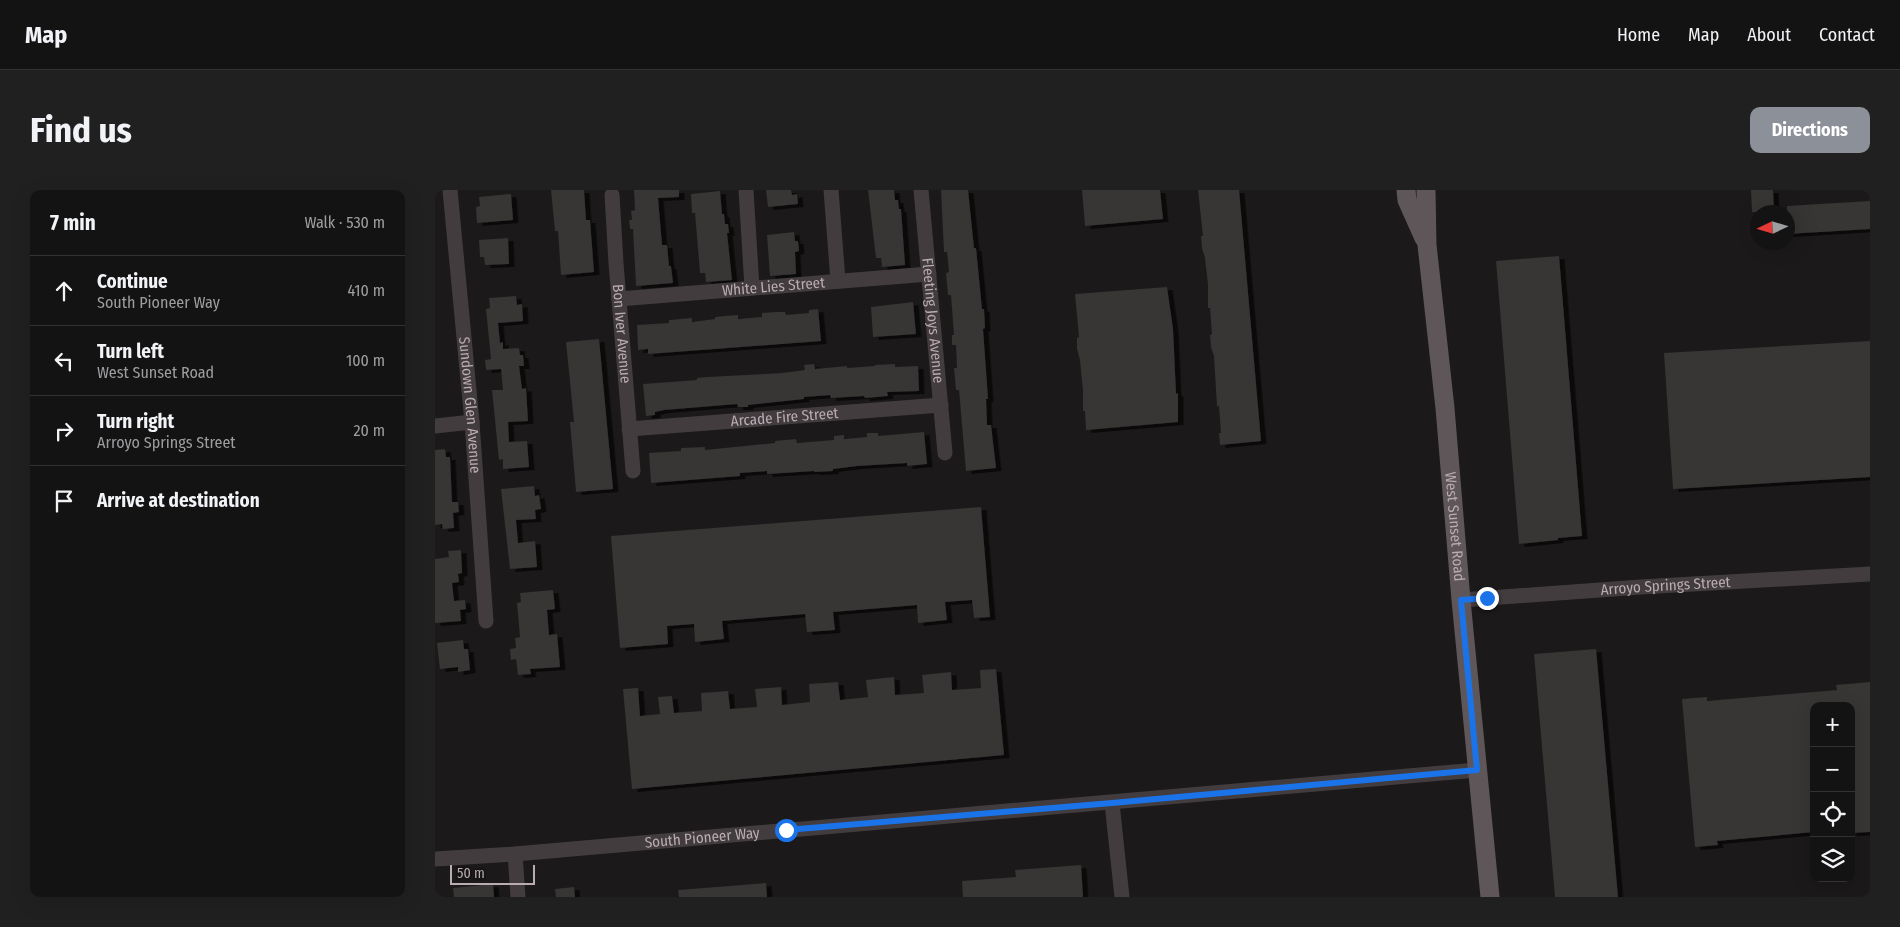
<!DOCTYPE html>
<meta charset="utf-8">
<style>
body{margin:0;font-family:"Fira Sans Condensed",sans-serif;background:#212021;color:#f1f3f6}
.controls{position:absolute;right:15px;bottom:15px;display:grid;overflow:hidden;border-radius:10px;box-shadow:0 5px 20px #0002}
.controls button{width:45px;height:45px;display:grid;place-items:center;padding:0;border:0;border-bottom:1px solid #333233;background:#141313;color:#f1f3f6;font:25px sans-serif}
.compass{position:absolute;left:1315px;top:15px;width:45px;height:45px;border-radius:50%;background:#141313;box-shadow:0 5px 20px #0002;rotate:266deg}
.scale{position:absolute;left:15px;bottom:12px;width:85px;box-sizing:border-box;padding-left:5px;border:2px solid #baacb3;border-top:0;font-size:14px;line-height:18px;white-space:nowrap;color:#baacb3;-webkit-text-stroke:4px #161414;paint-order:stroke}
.stop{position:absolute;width:15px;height:15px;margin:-11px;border:4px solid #1a73e8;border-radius:50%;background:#fff}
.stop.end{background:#1a73e8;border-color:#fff;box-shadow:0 1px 5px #0008}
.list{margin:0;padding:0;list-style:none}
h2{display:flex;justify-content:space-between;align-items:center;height:65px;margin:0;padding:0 20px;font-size:21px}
h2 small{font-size:16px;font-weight:400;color:#9d9ea0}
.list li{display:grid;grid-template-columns:32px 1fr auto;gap:15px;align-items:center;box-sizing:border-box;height:70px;padding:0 20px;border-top:1px solid #333233}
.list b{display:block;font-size:19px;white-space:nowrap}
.list p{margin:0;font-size:16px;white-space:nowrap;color:#9d9ea0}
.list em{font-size:16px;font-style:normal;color:#9d9ea0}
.icon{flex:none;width:28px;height:28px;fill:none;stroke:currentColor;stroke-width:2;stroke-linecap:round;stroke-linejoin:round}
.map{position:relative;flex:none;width:1435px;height:707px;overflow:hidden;border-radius:10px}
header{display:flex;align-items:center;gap:30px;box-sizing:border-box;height:70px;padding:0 25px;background:#141313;border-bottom:1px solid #333233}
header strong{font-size:24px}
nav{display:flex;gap:28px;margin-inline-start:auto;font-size:18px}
.intro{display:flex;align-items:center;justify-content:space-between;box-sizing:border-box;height:120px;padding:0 30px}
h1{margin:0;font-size:35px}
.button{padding:12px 22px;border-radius:10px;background:#8c9099;color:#fff;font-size:18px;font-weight:700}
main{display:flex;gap:30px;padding:0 30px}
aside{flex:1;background:#141313;border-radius:10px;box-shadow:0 5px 20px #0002}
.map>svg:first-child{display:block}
.building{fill:#373435;filter:url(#shadow)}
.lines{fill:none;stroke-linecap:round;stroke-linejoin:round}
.minor{stroke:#423c3e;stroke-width:15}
.major{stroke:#5f565a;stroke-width:19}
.route{stroke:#1a73e8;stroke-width:6}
.labels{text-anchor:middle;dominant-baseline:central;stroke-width:4;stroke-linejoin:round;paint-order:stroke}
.street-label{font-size:15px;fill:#baacb3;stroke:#161414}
</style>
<header>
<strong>Map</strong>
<nav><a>Home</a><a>Map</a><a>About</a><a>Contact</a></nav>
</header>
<div class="intro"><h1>Find us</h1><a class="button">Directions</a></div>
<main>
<aside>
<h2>7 min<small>Walk · 530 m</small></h2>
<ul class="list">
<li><svg class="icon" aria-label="ahead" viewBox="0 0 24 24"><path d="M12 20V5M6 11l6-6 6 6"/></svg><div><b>Continue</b><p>South Pioneer Way</p></div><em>410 m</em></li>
<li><svg class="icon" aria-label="left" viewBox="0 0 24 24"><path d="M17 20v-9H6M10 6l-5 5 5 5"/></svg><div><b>Turn left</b><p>West Sunset Road</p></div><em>100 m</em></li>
<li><svg class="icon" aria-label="right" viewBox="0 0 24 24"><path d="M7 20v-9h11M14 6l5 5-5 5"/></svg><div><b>Turn right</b><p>Arroyo Springs Street</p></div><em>20 m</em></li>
<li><svg class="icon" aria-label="arrive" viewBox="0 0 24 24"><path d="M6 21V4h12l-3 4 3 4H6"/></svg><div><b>Arrive at destination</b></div></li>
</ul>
</aside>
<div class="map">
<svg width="1435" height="707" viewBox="0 0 1435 707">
<defs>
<filter id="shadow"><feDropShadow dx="5.5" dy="3" stdDeviation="0" flood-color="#0009"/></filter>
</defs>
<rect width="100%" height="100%" fill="#1b1919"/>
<path class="building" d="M116,0H149L151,30H155L159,82L126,85L123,41H120Z
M199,0H244V7L223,8L227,55H232L234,76H236L238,93L201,96L198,39H195L194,30H197L196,21L200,20Z
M331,0H356L357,5L362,4L363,14L333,17Z
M433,0H459L460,10H463L464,19H466L470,75L447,77L446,68H441Z
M506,0H533L539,58H541L547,119H549L550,138L548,139L553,209H551L552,235H556L561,278L531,281L524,200H521L519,178H522L521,155H517V145H519L516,105H513L511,83L514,82L512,62H509Z
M647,0H725L728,29L650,36Z
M763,0H804L826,251L785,255L784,243H786L784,216H782L779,166L776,157L775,145L777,144L775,118H773V95L770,68L767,58L766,46H768Z
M1316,0H1338L1339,22H1317Z
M285,1L287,24H289L290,34H293L294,43H292L297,90L271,92L270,83H265L260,23H257L256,4Z
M76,4L78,30L42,33L41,17L45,16L44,7Z
M1435,11V39L1352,44V16Z
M359,42L360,51H363L364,61L360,62L361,84L335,86L332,45Z
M73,48L74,74L50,75L49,67H45L44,50Z
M1124,66L1147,346L1123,348V350L1084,354L1061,71Z
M732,97L738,139L741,204L743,203V232L651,240L650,221H648V201L645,170L642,159V148L644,147L640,104Z
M81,106L82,115L87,114L88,131L63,133L65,153L68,152V159L84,158L85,165H88L89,176H84L87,199L91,198L93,231L73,232L74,252L92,251L94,277L68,279V269L64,270L57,200H68L66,179L51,180L50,170L56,169L51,119L55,118L54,108Z
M478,112L481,144L438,147L436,117Z
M383,119L386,151L213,164V159L203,160L202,135L234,133V130L257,128V132L280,129V127L290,126L303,125V129L327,127V123L341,122H350L351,125L374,123V120Z
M164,149L178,299L141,302L135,232H139L131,152Z
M1435,151V287L1238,299L1229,163Z
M379,174L380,179L412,176V178L440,176V175L460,174V177L483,176L484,201L452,202L453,206L430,208L429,206L396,208L395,205L369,207V209L313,215V217H303L302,214L229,220L220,222V225L211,226L208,194L262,190V188L273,187L347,183L370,180L369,175Z
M489,242L492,274L472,276V273L422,276L398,279V281L379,282V281L332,284V281L305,283V286L216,293L214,263L246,261V258L270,257V260L340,253V251L361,249L362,253L399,250V246L409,245V249L432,247V243H443V246Z
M10,259L11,267H15L17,312H23L24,322L18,323L19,338L8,339L7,334L0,335V260Z
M99,296L100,306L104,305L106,319L100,320L101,329L81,330L83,353L100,351L102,377L75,379L66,299Z
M546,317L555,427L539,428L537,410L510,412L512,430L483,433L482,415L398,422L400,440L372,442L370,424L287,431L289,449L260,452L259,434L232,436L233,454L185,458L176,346Z
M26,360L27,383L23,384L24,392L17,393L19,411L30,410L31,419L25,420L26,431L0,433V369L14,367L13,361Z
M118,400L120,419L112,420L114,445L122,444L125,477L95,479L96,484L83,485L81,469L76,470L75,459L81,458L80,448L85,447L82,413L86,412L85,403Z
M28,450L29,459H33L35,480L23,482V477L5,479L2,453Z
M1161,459L1183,707H1120L1099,464Z
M561,479L569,565L197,599L188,499L203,498L205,526L225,524L223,507L237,506L239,523L267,521L266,503L293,501L295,519L322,517L320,499L346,497L347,515L375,512L374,494L403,492L405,510L433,507L431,490L459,487L460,505L489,503L487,485L516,482L517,500L546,498L545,480Z
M1435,492V642L1416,643V516H1379V642L1282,651L1283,655L1260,657L1247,509L1272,507V511L1402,500L1401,495Z
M646,675L648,707H528L527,691L581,687L580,680Z
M331,693L332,707H244L243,700Z
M58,694L59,707H19L18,698Z
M139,697L140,707H121L120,699Z"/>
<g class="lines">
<g class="minor">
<path id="s1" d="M15,0L37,232L51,431"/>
<path d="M311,0L317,98"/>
<path d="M396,0L403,91"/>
<path id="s2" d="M486,0L510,263"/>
<path id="s3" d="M177,5L181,73L198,281"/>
<path id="s4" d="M184,109L494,84"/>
<path d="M0,236L37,232"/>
<path id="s5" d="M194,239L506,215"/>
<path id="s6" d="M1026,410L1206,397L1435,384"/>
<path d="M677,613L687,707"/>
<path d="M80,664L83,707"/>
<path id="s7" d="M0,669L80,664L1042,580"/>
</g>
<g class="major">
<path d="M971,0L972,10L989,48"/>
<path id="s8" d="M991,0L992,55L1010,218L1026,410L1055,707"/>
</g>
</g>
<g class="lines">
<path class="route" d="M351,640L677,613L1042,580L1026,410L1052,408"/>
</g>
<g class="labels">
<g class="street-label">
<text stroke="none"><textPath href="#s4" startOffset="155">White Lies Street</textPath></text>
<text stroke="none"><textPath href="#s2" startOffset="131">Fleeting Joys Avenue</textPath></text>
<text stroke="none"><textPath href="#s3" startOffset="139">Bon Iver Avenue</textPath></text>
<text stroke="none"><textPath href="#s1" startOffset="216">Sundown Glen Avenue</textPath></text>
<text stroke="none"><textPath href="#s5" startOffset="156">Arcade Fire Street</textPath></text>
<text stroke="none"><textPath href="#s8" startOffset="338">West Sunset Road</textPath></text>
<text stroke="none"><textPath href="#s6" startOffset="205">Arroyo Springs Street</textPath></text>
<text stroke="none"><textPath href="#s7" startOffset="268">South Pioneer Way</textPath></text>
</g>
</g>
</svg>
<div class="controls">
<button>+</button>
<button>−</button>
<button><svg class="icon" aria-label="locate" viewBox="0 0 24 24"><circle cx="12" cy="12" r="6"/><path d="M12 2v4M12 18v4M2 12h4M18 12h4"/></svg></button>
<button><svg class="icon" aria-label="layers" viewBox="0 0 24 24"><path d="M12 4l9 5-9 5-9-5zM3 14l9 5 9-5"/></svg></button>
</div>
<svg class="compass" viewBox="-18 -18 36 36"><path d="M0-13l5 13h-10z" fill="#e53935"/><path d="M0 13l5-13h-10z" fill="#9d9ea0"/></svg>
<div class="scale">50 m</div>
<div class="stop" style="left:351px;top:640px"></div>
<div class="stop end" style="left:1052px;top:408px"></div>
</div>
</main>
